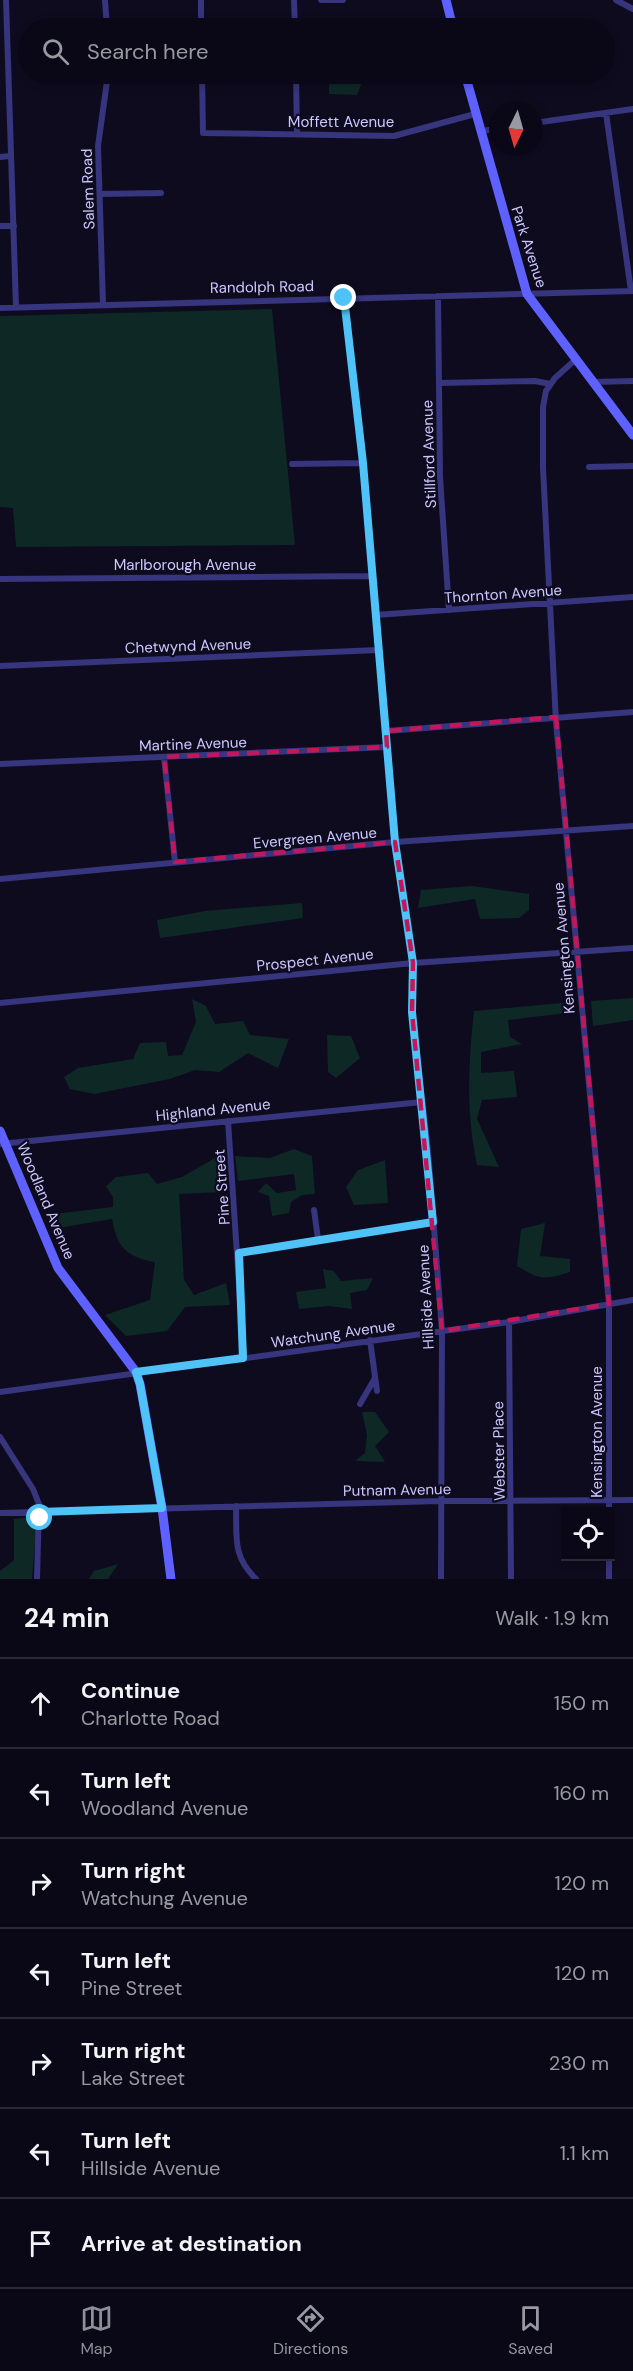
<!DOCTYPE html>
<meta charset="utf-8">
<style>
body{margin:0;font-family:"DM Sans",sans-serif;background:#181623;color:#f1f3f6}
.controls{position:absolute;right:18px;bottom:18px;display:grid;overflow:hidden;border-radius:0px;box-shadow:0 3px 9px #0003}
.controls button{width:54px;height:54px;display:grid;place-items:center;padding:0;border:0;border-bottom:2px solid #2a2935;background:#0a0816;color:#f1f3f6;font:30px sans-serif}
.compass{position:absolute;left:489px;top:102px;width:54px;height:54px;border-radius:50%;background:#0a0816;box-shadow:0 3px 9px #0003;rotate:185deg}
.stop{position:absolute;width:18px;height:18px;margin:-14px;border:4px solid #4fc3f7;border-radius:50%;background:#fff}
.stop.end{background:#4fc3f7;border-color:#fff;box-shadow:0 2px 6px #0008}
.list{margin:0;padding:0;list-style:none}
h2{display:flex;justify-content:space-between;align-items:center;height:78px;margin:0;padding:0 24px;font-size:26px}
h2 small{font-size:20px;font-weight:400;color:#999aa1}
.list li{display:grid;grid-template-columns:39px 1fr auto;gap:18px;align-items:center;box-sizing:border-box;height:90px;padding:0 24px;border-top:2px solid #2a2935}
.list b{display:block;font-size:22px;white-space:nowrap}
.list p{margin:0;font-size:20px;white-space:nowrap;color:#999aa1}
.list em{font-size:20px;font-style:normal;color:#999aa1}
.icon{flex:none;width:33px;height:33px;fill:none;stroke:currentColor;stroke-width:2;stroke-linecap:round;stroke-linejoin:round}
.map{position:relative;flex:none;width:633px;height:1579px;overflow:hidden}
.search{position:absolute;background:#0a0816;box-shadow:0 3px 9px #0003;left:18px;right:18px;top:18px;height:66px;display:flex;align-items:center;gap:15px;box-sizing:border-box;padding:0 21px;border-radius:33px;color:#999aa1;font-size:22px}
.sheet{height:708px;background:#0a0816}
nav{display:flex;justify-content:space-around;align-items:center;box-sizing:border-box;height:84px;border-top:2px solid #2a2935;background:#0a0816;font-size:16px;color:#999aa1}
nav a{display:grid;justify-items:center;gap:3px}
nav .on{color:#8c9099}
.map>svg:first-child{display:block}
.green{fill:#0e2826}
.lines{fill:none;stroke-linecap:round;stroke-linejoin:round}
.street{stroke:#36357e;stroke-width:6}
.secondary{stroke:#5f61ff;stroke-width:9}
.route{stroke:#4fc3f7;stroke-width:8}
.marked{fill:none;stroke:#c2185b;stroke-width:4.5;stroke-dasharray:12 8;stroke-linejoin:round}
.labels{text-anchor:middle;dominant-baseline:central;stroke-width:4.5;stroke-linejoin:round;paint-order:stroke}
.street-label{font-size:15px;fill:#cdc8ff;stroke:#0e0b1e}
</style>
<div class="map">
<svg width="633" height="1579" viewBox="0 0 633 1579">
<rect width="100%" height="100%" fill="#0e0b1e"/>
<path class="green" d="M329,74H380V77L362,82L357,95L329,94Z
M272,309L295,545L16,547L13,508L0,507V316Z
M472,886L529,894V910L519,918L480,919L475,899L418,908L421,890Z
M302,903L303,918L160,938L157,920L205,911Z
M633,998V1020L593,1026L591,1001Z
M192,999L206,1006L215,1024L243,1021L250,1035L289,1039L278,1068L248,1053L219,1072L195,1070L170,1079L94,1094L70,1089L64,1077L78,1068L133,1059L140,1043L166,1042L168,1056L182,1055L196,1022Z
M572,1002L575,1012L508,1020L510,1037L522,1044L481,1052V1073L514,1071L517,1097L482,1100L477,1119L499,1167L477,1165C466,1113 468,1063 474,1011Z
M327,1035L351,1036L360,1058L336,1078L328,1072Z
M294,1149L312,1156L315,1194L302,1195L291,1202L289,1213L272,1216L269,1196L258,1192L266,1183L277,1193L296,1190L294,1174L238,1181L235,1156L270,1158Z
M220,1155L223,1192L179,1194L184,1280L194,1295L226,1283L230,1305L185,1307L167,1331L126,1336L105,1315L150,1300L155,1262C127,1257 117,1248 112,1219L53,1229L46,1215L113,1207V1197L106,1186L116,1177L148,1173L157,1184L182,1177Z
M385,1160L388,1203L354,1205L346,1187L358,1170Z
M545,1223L540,1256L570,1259V1272C545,1280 539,1280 517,1266L521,1229Z
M323,1269L334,1271L341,1281L373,1278L367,1290L350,1293L352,1309L329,1306L299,1309L296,1292L326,1288Z
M362,1412H375L389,1432L375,1446L385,1462L355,1461L365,1453L367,1435Z
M37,1516L32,1579H0V1571L14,1560V1519Z
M118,1564L108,1579H89L94,1571Z"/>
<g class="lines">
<path class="street" d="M6,0L16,307
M105,0L107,28
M201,0V28
M294,0L295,28
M321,0H343
M616,0L633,9
M202,74L203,133L394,136L475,114
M296,74L297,134
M606,113L631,291
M534,123L633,109
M480,131L498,129
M0,157L10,156
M101,194L161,193
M0,226H14
M438,296L440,477L449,610
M344,298L363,463L395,842L413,963L412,1012L428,1150L442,1331L441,1579
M103,304L98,146L108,74
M0,308L633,291
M575,360L555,378L546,391L543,407V468L556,722L609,1304V1512
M593,382L633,381
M439,383L535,381L550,384
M292,464L363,463
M589,467L633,466
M0,579L371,576
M375,615L633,597
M0,666L378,650
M386,731L633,712
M164,757L175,862
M0,764L387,747
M0,879L395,842L633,826
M0,1003L413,963L633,948
M228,1121L244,1358
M0,1144L422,1102
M314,1210L318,1239
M239,1253L433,1222
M509,1322L511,1579
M370,1340L377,1391
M0,1392L509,1322L633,1300
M360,1404L375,1378
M0,1437L33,1489L39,1504L37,1579
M236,1506C237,1537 232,1556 256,1579
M0,1513L440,1501L633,1500
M609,1556V1579"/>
<path class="secondary" d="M446,0L453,28
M465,74L527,294L633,435
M0,1131L58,1268L136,1372L140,1384L162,1508L171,1579"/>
</g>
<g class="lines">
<path class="route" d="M40,1518L39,1512L162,1508L140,1384L136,1372L243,1358L239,1253L433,1222L412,1012L413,963L395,842L363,463L344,298"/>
</g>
<path class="marked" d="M556,717L609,1304L442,1331L412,1012L413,963L395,842L175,862L164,757L387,747L386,731Z"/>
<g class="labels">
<g class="street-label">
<text x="341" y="122">Moffett Avenue</text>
<text transform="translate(88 189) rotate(-92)">Salem Road</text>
<text transform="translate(529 247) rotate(72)">Park Avenue</text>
<text transform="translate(262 287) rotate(-1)">Randolph Road</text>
<text transform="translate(429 454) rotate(-92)">Stillford Avenue</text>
<text x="185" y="565">Marlborough Avenue</text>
<text transform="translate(503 594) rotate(-4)">Thornton Avenue</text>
<text transform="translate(188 646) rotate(-2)">Chetwynd Avenue</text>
<text transform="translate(193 744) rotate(-2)">Martine Avenue</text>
<text transform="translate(315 838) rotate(-5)">Evergreen Avenue</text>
<text transform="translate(564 948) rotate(-95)">Kensington Avenue</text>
<text transform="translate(315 960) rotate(-6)">Prospect Avenue</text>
<text transform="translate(213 1110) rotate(-6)">Highland Avenue</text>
<text transform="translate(222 1187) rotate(-94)">Pine Street</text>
<text transform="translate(46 1201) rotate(67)">Woodland Avenue</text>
<text transform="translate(426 1297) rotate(-93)">Hillside Avenue</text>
<text transform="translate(333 1334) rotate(-8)">Watchung Avenue</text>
<text transform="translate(597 1432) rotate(-90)">Kensington Avenue</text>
<text transform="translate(499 1451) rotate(-91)">Webster Place</text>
<text transform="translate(397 1490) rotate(-1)">Putnam Avenue</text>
</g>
</g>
</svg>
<div class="controls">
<button><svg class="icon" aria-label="locate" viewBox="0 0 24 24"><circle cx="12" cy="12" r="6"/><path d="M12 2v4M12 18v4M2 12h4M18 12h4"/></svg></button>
</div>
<svg class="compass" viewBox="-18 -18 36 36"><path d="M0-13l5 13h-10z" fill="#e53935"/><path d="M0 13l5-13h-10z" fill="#999aa1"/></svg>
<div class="stop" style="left:40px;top:1518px"></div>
<div class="stop end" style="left:344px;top:298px"></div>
<div class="search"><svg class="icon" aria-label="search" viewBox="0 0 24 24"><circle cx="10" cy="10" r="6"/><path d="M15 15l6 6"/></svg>Search here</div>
</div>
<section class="sheet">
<h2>24 min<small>Walk · 1.9 km</small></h2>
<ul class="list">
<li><svg class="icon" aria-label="ahead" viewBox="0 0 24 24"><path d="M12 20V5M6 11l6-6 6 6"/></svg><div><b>Continue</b><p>Charlotte Road</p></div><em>150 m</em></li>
<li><svg class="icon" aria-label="left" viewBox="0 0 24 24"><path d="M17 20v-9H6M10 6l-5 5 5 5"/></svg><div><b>Turn left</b><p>Woodland Avenue</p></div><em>160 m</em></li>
<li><svg class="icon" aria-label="right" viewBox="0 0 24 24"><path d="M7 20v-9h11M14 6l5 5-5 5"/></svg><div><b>Turn right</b><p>Watchung Avenue</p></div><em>120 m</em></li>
<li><svg class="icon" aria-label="left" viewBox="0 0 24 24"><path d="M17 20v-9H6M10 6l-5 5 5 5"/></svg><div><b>Turn left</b><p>Pine Street</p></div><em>120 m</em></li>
<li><svg class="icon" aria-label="right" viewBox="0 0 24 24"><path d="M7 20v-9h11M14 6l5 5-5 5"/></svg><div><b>Turn right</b><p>Lake Street</p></div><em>230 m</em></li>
<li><svg class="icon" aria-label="left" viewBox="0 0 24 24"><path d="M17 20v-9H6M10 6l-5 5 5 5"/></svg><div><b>Turn left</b><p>Hillside Avenue</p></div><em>1.1 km</em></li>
<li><svg class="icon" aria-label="arrive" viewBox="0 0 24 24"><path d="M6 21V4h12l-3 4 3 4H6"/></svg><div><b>Arrive at destination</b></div></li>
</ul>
</section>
<nav>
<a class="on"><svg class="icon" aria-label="map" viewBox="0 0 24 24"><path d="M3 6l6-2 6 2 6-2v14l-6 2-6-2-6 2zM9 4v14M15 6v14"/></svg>Map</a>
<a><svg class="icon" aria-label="directions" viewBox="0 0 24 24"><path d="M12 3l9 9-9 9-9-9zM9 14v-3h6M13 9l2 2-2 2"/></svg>Directions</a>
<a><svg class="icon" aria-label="saved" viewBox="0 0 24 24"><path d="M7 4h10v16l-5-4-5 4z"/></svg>Saved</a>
</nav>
